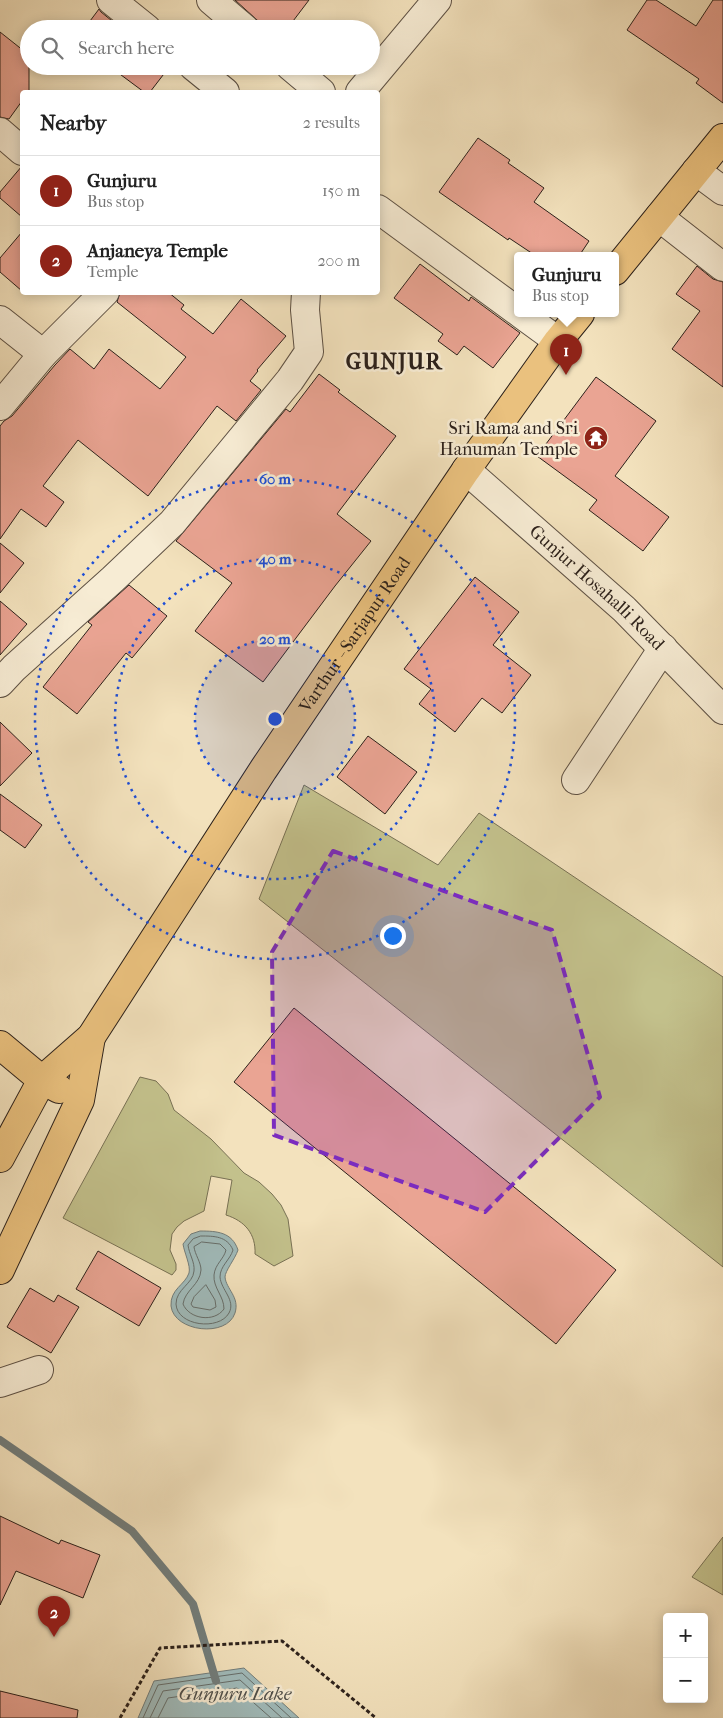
<!DOCTYPE html>
<meta charset="utf-8">
<style>
body{margin:0;font-family:"IM FELL French Canon",serif;background:#f2f2f2;color:#222}
.controls{position:absolute;right:15px;bottom:15px;display:grid;overflow:hidden;border-radius:5px;box-shadow:0 2px 12px #0003}
.controls button{width:45px;height:45px;display:grid;place-items:center;padding:0;border:0;border-bottom:1px solid #e0e0e0;background:#fff;color:#222;font:25px sans-serif}
.you{position:absolute;left:392px;top:935px;width:18px;height:18px;margin:-12px;border:4px solid #fff;border-radius:50%;background:#1a73e8;box-shadow:0 0 0 8px #1a73e833}
.badge{display:grid;place-items:center;width:32px;height:32px;border-radius:50%;background:#8f2418;color:#fff;font-size:16px;font-weight:700}
.pin{position:absolute;translate:-50% -41px;filter:drop-shadow(0 1px 2px #0008)}
.pin::after{content:'';position:absolute;top:26px;width:18px;height:15px;background:inherit;clip-path:polygon(0 0,100% 0,50% 100%)}
.popup{position:absolute;left:514px;top:252px;width:105px;height:65px;box-sizing:border-box;display:grid;place-content:center;border-radius:5px;background:#fff;filter:drop-shadow(0 1px 4px #0005);font-size:16px;white-space:nowrap;color:#767676}
.popup b{font-size:19px;color:#222}
.popup::after{content:'';position:absolute;left:50%;top:100%;margin-left:-10px;border:10px solid transparent;border-top-color:#fff}
.list{margin:0;padding:0;list-style:none}
h2{display:flex;justify-content:space-between;align-items:center;height:65px;margin:0;padding:0 20px;font-size:21px}
h2 small{font-size:16px;font-weight:400;color:#767676}
.list li{display:grid;grid-template-columns:32px 1fr auto;gap:15px;align-items:center;box-sizing:border-box;height:70px;padding:0 20px;border-top:1px solid #e0e0e0}
.list b{display:block;font-size:19px;white-space:nowrap}
.list p{margin:0;font-size:16px;white-space:nowrap;color:#767676}
.list em{font-size:16px;font-style:normal;color:#767676}
.icon{flex:none;width:28px;height:28px;fill:none;stroke:currentColor;stroke-width:2;stroke-linecap:round;stroke-linejoin:round}
.map{position:relative;flex:none;width:723px;height:1718px;overflow:hidden}
.search{position:absolute;background:#fff;box-shadow:0 2px 12px #0003;left:20px;top:20px;width:360px;height:55px;display:flex;align-items:center;gap:12px;box-sizing:border-box;padding:0 18px;border-radius:28px;color:#767676;font-size:19px}
.panel{position:absolute;background:#fff;box-shadow:0 2px 12px #0003;left:20px;top:90px;width:360px;height:205px;border-radius:5px}
.map>svg:first-child{display:block}
.green{fill:#c3c18c;stroke:#787154}
.water{fill:#a0bbbb;stroke:#727d7b}
.lines{fill:none;stroke-linecap:round;stroke-linejoin:round}
.shore{stroke:#666e6b;stroke-width:1}
.stream{stroke:#727d7b;stroke-width:8}
.building{fill:#eaa493;stroke:#2c211b}
.minor-casing{stroke:#5e5144;stroke-width:30}
.major-casing{stroke:#2c211b;stroke-width:30}
.path{stroke:#2c211b;stroke-width:3;stroke-dasharray:4 2.5;stroke-linecap:butt}
.minor{stroke:#f7ecd4;stroke-width:28}
.major{stroke:#eac17e;stroke-width:28}
.marked{fill:#7b2cbf;fill-opacity:0.2;stroke:#7b2cbf;stroke-width:4;stroke-dasharray:10 6;stroke-linejoin:round}
.ring{fill:none;stroke:#1d4ed8;stroke-width:2.5;stroke-dasharray:2.5 5}
.labels{text-anchor:middle;dominant-baseline:central;stroke-width:5;stroke-linejoin:round;paint-order:stroke}
.poi-label{font-size:18px;fill:#2c211b;stroke:#f7ecd4;text-anchor:end}
.street-label{font-size:18px;fill:#2c211b;stroke:#f7ecd4}
.water-label{font-size:19px;font-style:italic;fill:#4f4f4b;stroke:#f7ecd4}
.district-label{font-size:22px;font-weight:bold;letter-spacing:1px;fill:#2c211b;stroke:#f7ecd4}
.centre{fill:#1d4ed8;stroke:#f7ecd4;stroke-width:2.5}
.ring-label{font-size:15px;text-anchor:middle;font-weight:bold;fill:#1d4ed8;stroke:#f7ecd4;stroke-width:5;stroke-linejoin:round;paint-order:stroke}
</style>
<div class="map">
<svg width="723" height="1718" viewBox="0 0 723 1718">
<rect width="100%" height="100%" fill="#f3e2bd"/>
<filter id="stains"><feTurbulence type="fractalNoise" baseFrequency=".004" numOctaves="4"/><feColorMatrix values="0 0 0 0 .2 0 0 0 0 .09 0 0 0 0 .02 0 0 0 .5 -.17"/></filter>
<radialGradient id="worn" r=".72"><stop offset=".6" stop-color="#630" stop-opacity="0"/><stop offset="1" stop-color="#630" stop-opacity=".3"/></radialGradient>
<path class="green" d="M304,785L438,865L479,813L723,977V1267L259,899Z
M140,1077L156,1081L168,1094L174,1110L211,1139L244,1173L259,1182L272,1194L281,1205L288,1219L293,1256L274,1266L255,1254C256,1234 245,1221 226,1215L232,1180L211,1176L204,1211L184,1221L177,1227L172,1234L170,1250L176,1264V1270L172,1275L63,1218Z
M723,1537V1595L692,1577Z"/>
<path class="water" d="M200,1231C217,1231 232,1232 238,1250C235,1259 225,1271 225,1277C226,1289 240,1297 235,1313C227,1338 174,1332 171,1306C170,1289 185,1285 189,1273C191,1266 184,1252 183,1244L191,1234Z
M244,1668L299,1718H138L154,1681Z"/>
<g class="lines">
<path class="shore" d="M201,1236C214,1236 227,1236 233,1250C230,1260 220,1266 220,1277C221,1290 236,1300 229,1313C219,1331 177,1326 176,1304C176,1289 193,1284 194,1271C195,1262 189,1254 188,1245L193,1239Z
M202,1242L220,1244L226,1250C224,1259 215,1264 214,1275C213,1288 224,1296 224,1309C214,1323 189,1319 183,1304C185,1290 200,1285 201,1270C201,1262 195,1255 194,1247Z
M206,1285L215,1300L216,1307L210,1310L193,1307L191,1304L194,1297Z
M143,1718L158,1685L242,1673L291,1718
M150,1718L163,1691L240,1680L282,1718
M158,1718L168,1698L237,1688L271,1718"/>
<path class="stream" d="M0,1440L132,1531L193,1604L216,1681"/>
</g>
<path class="building" d="M235,0H309L287,29H267Z
M647,0H656L696,26L713,0H723V103L696,83L699,79L627,30Z
M99,9L101,12L122,29H84Z
M0,32L29,55V92H22V101L9,119L0,117Z
M109,66H170L150,92H144Z
M478,138L510,160L508,163L544,188L534,202L589,241L579,256H536L509,238L508,240L439,192Z
M22,166V217L0,198V192Z
M22,232V291L0,272V258Z
M420,264L469,301L471,297L520,333L493,368L464,346L457,355L438,341L443,334L394,298Z
M697,266L713,279L723,282V387L672,349L700,311L676,294Z
M120,292H168L184,305L181,309L213,334L241,299L286,336L257,370L258,371L250,381L261,390L236,421L217,406L148,496L78,440L43,486L64,502L46,527L21,509L0,539V426L4,421L12,416L55,365L70,349L94,369L109,349L160,389L186,357L117,302Z
M319,374L340,390L338,392L396,436L337,514L371,541L335,586L263,682L195,631L232,583L176,541L286,409L290,412Z
M596,377L656,421L615,476L669,517L643,551L589,510L597,500L537,456Z
M0,543L24,563L0,593Z
M475,577L519,612L493,645L531,675L502,713L482,698L455,732L419,704L431,689L404,669Z
M129,585L167,616L132,658L126,653L77,714L43,687L92,625L88,622Z
M0,601L27,624L0,655Z
M0,722L32,753L0,786Z
M368,736L417,772L385,814L337,777Z
M0,794L42,825L25,848L0,830Z
M294,1008L616,1270L556,1344L234,1082Z
M98,1251L161,1288L139,1326L76,1289Z
M30,1288L54,1302L58,1295L79,1307L51,1353L7,1327Z
M0,1516L59,1544L61,1540L100,1555L83,1598L16,1571L0,1605Z
M0,1691L78,1710L77,1718H0Z"/>
<g class="lines">
<g class="minor-casing">
<g id="minor">
<path d="M111,0L147,29"/>
<path d="M211,0L245,29"/>
<path d="M193,66L225,92"/>
<path d="M290,66L321,92"/>
<path d="M360,92L437,0"/>
<path d="M0,132L22,151"/>
<path d="M696,171L723,191"/>
<path d="M378,209L517,311"/>
<path d="M659,217L723,267"/>
<path d="M521,314L558,341"/>
<path d="M0,320L43,354"/>
<path d="M0,406L43,354L105,292"/>
<path id="s1" d="M466,470L624,609L723,710"/>
<path d="M0,683L14,668L113,579L172,523L290,380L309,352L305,310L306,292"/>
<path d="M576,780L663,648"/>
<path d="M0,1383L39,1370"/>
</g>
</g>
<g class="major-casing">
<g id="major">
<path d="M615,271L723,138"/>
<path d="M0,1045L42,1080L59,1089"/>
<path id="s2" d="M0,1158L42,1080L91,1037L263,770L466,470L558,341L580,314"/>
<path d="M0,1270L80,1100L91,1037"/>
</g>
</g>
<path class="path" d="M120,1718L160,1648L282,1641L376,1718"/>
<use href="#minor" class="minor"/>
<use href="#major" class="major"/>
</g>
<path class="marked" d="M333,851L552,930L600,1097L485,1212L274,1135L272,952Z"/>
<circle cx="275" cy="719" r="80" fill="#1d4ed8" fill-opacity=".12"/>
<g class="ring">
<circle cx="275" cy="719" r="80"/>
<circle cx="275" cy="719" r="160"/>
<circle cx="275" cy="719" r="240"/>
</g>
<defs>
<g id="temple-disc" transform="scale(1.25)"><circle r="9.5" fill="#8f2418" stroke="#f7ecd4"/><path d="M0-6L5-2H3V0L6.5 2.5H4V6H1.5V3h-3V6H-4V2.5H-6.5L-3 0V-2H-5Z" fill="#fff"/></g>
</defs>
<g fill-rule="evenodd">
<use href="#temple-disc" x="596" y="438"/>
</g>
<g class="labels">
<g class="poi-label">
<text x="578" y="428">Sri Rama and Sri<tspan x="578" dy="21">Hanuman Temple</tspan></text>
</g>
<g class="street-label">
<text stroke="none"><textPath href="#s1" startOffset="176">Gunjur Hosahalli Road</textPath></text>
<text stroke="none"><textPath href="#s2" startOffset="635">Varthur - Sarjapur Road</textPath></text>
</g>
<g class="water-label">
<text x="235" y="1694">Gunjuru Lake</text>
</g>
<g class="district-label">
<text x="394" y="362">GUNJUR</text>
</g>
</g>
<circle cx="275" cy="719" r="8" class="centre"/>
<g class="ring-label">
<text x="275" y="484">60 m</text>
<text x="275" y="564">40 m</text>
<text x="275" y="644">20 m</text>
</g>
<rect width="100%" height="100%" filter="url(#stains)"/>
<rect width="100%" height="100%" fill="url(#worn)"/>
</svg>
<div class="controls">
<button>+</button>
<button>−</button>
</div>
<div class="you"></div>
<div class="pin badge" style="left:566px;top:375px">1</div>
<div class="popup"><b>Gunjuru</b>Bus stop</div>
<div class="pin badge" style="left:54px;top:1637px">2</div>
<div class="search"><svg class="icon" aria-label="search" viewBox="0 0 24 24"><circle cx="10" cy="10" r="6"/><path d="M15 15l6 6"/></svg>Search here</div>
<section class="panel">
<h2>Nearby<small>2 results</small></h2>
<ul class="list">
<li><span class="badge">1</span><div><b>Gunjuru</b><p>Bus stop</p></div><em>150 m</em></li>
<li><span class="badge">2</span><div><b>Anjaneya Temple</b><p>Temple</p></div><em>200 m</em></li>
</ul>
</section>
</div>
